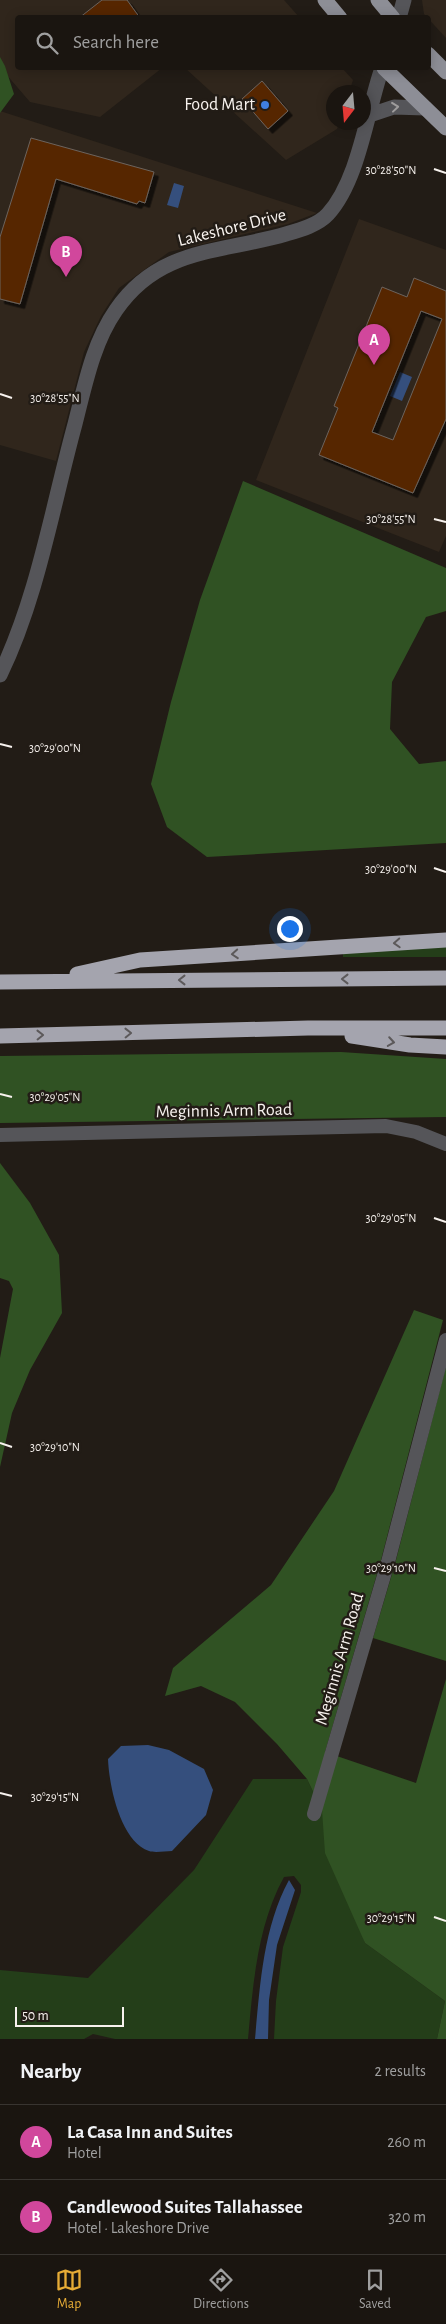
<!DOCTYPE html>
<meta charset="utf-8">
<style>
body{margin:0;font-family:"Alegreya Sans",sans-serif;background:#27221e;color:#f1f3f6}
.compass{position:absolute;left:326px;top:85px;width:45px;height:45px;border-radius:50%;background:#1a1510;box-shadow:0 2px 12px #0003;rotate:196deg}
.scale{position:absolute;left:15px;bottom:12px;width:109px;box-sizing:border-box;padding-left:5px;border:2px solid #f7f2ee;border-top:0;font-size:14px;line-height:18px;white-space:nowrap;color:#f7f2ee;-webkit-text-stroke:4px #221c16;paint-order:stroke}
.you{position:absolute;left:289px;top:928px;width:18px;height:18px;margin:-12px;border:4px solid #fff;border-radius:50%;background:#1a73e8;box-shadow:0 0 0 8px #1a73e833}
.badge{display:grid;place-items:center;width:32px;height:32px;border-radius:50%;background:#e7ac36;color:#fff;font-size:16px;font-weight:700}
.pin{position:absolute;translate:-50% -41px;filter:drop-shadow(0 1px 2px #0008)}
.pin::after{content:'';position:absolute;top:26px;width:18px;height:15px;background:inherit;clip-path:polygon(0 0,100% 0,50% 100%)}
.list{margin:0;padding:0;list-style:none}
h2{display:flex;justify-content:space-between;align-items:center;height:65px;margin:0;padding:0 20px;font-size:21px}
h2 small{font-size:16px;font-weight:400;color:#9f9f9f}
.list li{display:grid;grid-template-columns:32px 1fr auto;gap:15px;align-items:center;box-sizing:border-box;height:75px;padding:0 20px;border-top:1px solid #383430}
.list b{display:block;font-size:19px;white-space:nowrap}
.list p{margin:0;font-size:16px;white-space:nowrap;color:#9f9f9f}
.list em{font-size:16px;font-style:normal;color:#9f9f9f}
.icon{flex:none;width:28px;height:28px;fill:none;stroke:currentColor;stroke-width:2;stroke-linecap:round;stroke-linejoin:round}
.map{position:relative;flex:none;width:446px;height:2039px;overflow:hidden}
.search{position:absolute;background:#1a1510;box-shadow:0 2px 12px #0003;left:15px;right:15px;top:15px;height:55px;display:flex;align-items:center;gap:12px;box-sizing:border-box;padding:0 18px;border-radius:5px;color:#9f9f9f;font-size:19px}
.sheet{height:215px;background:#1a1510}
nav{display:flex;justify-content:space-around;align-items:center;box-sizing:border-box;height:70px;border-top:1px solid #383430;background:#1a1510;font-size:14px;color:#9f9f9f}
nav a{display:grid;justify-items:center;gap:2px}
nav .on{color:#e7ac36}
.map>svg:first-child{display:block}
.built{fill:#30261c}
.green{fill:#243e19}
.forest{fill:#305223}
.water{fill:#354f7d}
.building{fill:#562701;stroke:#6c635d;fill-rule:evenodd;filter:url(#shadow)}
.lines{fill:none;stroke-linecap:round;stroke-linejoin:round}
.minor{stroke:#555559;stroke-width:14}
.tertiary{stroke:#555559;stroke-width:15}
.primary{stroke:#8d8e96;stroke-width:15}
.motorway{stroke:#a4a4ae;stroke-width:15}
.oneway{stroke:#9e9c9c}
.oneway2{stroke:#5c595a}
.ticks{fill:none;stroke:#f7f2ee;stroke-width:2}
.shop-dot{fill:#3f7fe0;stroke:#221c16;stroke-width:2}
.labels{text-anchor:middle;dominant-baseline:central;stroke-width:5;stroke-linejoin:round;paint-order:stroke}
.poi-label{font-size:18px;fill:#f7f2ee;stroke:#221c16;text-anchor:end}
.street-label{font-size:18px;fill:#f7f2ee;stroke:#221c16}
.ticks-label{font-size:12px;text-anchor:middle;fill:#f7f2ee;stroke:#221c16;stroke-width:5;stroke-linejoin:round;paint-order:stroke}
</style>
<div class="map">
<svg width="446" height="2039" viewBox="0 0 446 2039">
<defs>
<filter id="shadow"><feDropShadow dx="4.5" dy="4.5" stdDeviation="0" flood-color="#0009"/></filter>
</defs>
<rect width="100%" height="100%" fill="#221c16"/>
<path class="built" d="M0,0H284L299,17L18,18V68H162L100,117L30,102L0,67Z
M422,0H446V38L424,14Z
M185,68H342L353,80L349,92H334V122L339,123L337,129L286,160Z
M0,111L317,213L288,224L169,252L119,288L101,316L84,352L56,461L0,445Z
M359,219L446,250V536L439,552L256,480Z"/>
<path class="green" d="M446,946V957H343V952Z
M253,1779H307L322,1810L365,1943L445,2001L437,2039H274L276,2001L283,1947L301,1892V1885L294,1876L284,1877C257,1926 253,1985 248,2039H115L93,2034L84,2039H0V1970L88,1978L194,1870Z"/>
<path class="forest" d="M0,57L5,66L14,94L0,113Z
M243,481L446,568V611L426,617L392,682L390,729L419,764L446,761V843L207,857L167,827L151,784L171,702L200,600Z
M341,1052L446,1059V1117L0,1123V1056Z
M0,1163L30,1203L59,1255L62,1313L30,1370L12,1413L0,1467V1358L13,1289L9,1281L0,1278Z
M414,1310L443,1320L381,1560L325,1752L416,1783L446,1679V2039H437L445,2001L365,1943L325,1853L322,1810L307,1779L277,1744L235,1702L201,1686L165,1696L173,1668L271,1585L334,1491Z
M446,1366V1661L373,1638L395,1564Z"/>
<path class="water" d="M174,183L184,186L178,208L167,205Z
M400,372L412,377L402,401L390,396Z
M148,1745L169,1750L204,1769L213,1790L206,1815L172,1851C165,1851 155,1853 149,1851C120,1841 109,1785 108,1759L121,1746Z
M289,1880L295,1890L277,1945L269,2000L268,2039H255C260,1986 263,1928 289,1880Z"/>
<path class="building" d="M102,0H127L140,18H79Z
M262,81L288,111L268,129L242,99Z
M31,138L154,172L145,203L139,201L137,204L56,179L20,304L0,299V237Z
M414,278L446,291V419L413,493L319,455L338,408L334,406L382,287L407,297ZM421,311L442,319L393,440L372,432Z"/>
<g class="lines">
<path class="minor" d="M0,1135L386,1126L416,1132L446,1144
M314,1814L388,1562L446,1340"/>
<path class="tertiary" d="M399,18L404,0
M367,116L394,107L425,108
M0,675C38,596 52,508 75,424C85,385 93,343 116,310C159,247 221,253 286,234C300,230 318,225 328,214C359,180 367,111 382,68"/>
<path class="primary" d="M325,0L340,18
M378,0L393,18
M428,54L446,72
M384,68L446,128"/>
<path class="motorway" d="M77,974L140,960L446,940
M0,982L446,978
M0,1036L308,1028H446
M352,1036L410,1045L446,1047"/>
</g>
<defs><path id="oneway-chevron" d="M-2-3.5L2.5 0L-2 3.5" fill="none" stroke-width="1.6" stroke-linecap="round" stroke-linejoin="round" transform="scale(1.25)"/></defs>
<use class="oneway" href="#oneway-chevron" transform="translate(395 107) rotate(-6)"/>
<g class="oneway2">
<use href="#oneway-chevron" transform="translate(397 943) rotate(177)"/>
<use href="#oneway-chevron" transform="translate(235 954) rotate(176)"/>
<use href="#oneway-chevron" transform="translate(345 979) rotate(180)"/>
<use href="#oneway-chevron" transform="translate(182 980) rotate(180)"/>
<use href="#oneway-chevron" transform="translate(128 1033) rotate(-1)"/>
<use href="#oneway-chevron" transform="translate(40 1035) rotate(-1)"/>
<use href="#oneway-chevron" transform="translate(391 1042) rotate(9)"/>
</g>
<path class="ticks" d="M434,169L446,173M0,394L12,398M434,519L446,522M0,744L12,747M434,868L446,872M0,1094L12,1097M434,1218L446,1222M0,1443L12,1447M434,1568L446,1571M0,1793L12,1796M434,1917L446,1921"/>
<circle class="shop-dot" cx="265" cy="105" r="5"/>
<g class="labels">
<g class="poi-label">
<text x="255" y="105">Food Mart</text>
</g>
<g class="street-label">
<text transform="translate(232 228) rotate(-14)">Lakeshore Drive</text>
<text transform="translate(224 1111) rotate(-1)">Meginnis Arm Road</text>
<text transform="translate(340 1659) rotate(-74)">Meginnis Arm Road</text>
</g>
</g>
<g class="ticks-label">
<text x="391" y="174">30°28'50"N</text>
<text x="55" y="402">30°28'55"N</text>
<text x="391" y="523">30°28'55"N</text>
<text x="55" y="752">30°29'00"N</text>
<text x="391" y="873">30°29'00"N</text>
<text x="55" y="1101">30°29'05"N</text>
<text x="391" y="1222">30°29'05"N</text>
<text x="55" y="1451">30°29'10"N</text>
<text x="391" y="1572">30°29'10"N</text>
<text x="55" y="1801">30°29'15"N</text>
<text x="391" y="1922">30°29'15"N</text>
</g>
</svg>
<svg class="compass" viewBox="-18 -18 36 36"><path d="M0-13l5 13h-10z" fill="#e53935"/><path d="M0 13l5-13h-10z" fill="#9f9f9f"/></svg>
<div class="scale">50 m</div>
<div class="you"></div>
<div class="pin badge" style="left:374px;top:365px;background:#d1479c">A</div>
<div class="pin badge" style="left:66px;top:277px;background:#d1479c">B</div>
<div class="search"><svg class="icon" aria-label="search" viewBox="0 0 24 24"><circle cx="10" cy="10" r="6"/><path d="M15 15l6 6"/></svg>Search here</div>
</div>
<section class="sheet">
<h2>Nearby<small>2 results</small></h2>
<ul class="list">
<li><span class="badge" style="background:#d1479c">A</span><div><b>La Casa Inn and Suites</b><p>Hotel</p></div><em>260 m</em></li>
<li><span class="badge" style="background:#d1479c">B</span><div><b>Candlewood Suites Tallahassee</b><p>Hotel · Lakeshore Drive</p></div><em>320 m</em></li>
</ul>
</section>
<nav>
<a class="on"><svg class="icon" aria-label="map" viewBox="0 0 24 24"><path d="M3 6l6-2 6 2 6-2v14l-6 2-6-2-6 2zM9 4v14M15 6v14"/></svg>Map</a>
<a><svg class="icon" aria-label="directions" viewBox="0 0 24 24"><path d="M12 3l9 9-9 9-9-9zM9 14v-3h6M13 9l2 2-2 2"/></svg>Directions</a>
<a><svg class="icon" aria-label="saved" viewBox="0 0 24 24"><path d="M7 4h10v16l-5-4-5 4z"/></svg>Saved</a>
</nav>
